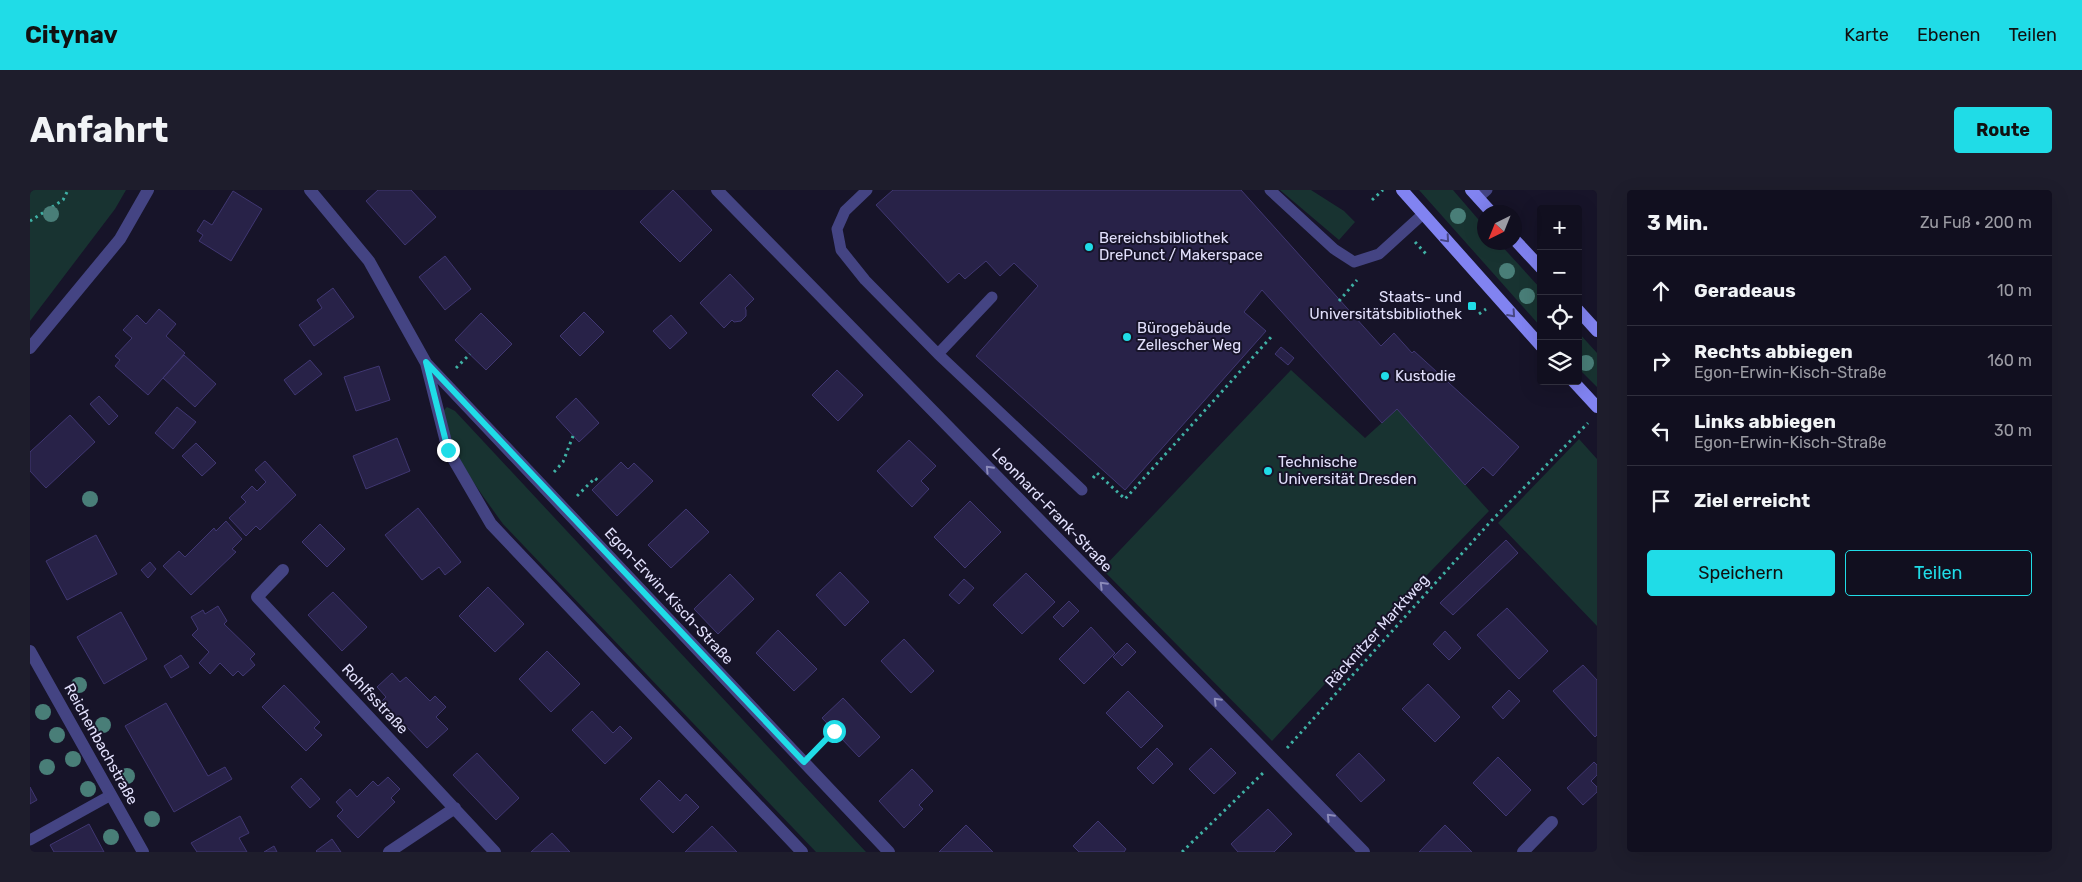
<!DOCTYPE html>
<html lang="de">
<meta charset="utf-8">
<style>
body{margin:0;font-family:Rubik,sans-serif;background:#1e1d2c;color:#f1f3f6}
.controls{position:absolute;right:15px;top:15px;display:grid;overflow:hidden;border-radius:5px;box-shadow:0 5px 20px #0002}
.controls button{width:45px;height:45px;display:grid;place-items:center;padding:0;border:0;border-bottom:1px solid #302f3d;background:#110f1f;color:#f1f3f6;font:25px sans-serif}
.compass{position:absolute;left:1447px;top:15px;width:45px;height:45px;border-radius:50%;background:#110f1f;box-shadow:0 5px 20px #0002;rotate:223deg}
.stop{position:absolute;width:15px;height:15px;margin:-11px;border:4px solid #20dce7;border-radius:50%;background:#fff}
.stop.end{background:#20dce7;border-color:#fff;box-shadow:0 1px 5px #0008}
.list{margin:0;padding:0;list-style:none}
h2{display:flex;justify-content:space-between;align-items:center;height:65px;margin:0;padding:0 20px;font-size:21px}
h2 small{font-size:16px;font-weight:400;color:#9c9ca4}
.list li{display:grid;grid-template-columns:32px 1fr auto;gap:15px;align-items:center;box-sizing:border-box;height:70px;padding:0 20px;border-top:1px solid #302f3d}
.list b{display:block;font-size:19px;white-space:nowrap}
.list p{margin:0;font-size:16px;white-space:nowrap;color:#9c9ca4}
.list em{font-size:16px;font-style:normal;color:#9c9ca4}
.actions{display:flex;gap:10px;padding:15px 20px}
.actions a{flex:1;padding:11px 0;border:1px solid #20dce7;border-radius:5px;text-align:center;font-size:18px;color:#20dce7}
.actions .main{background:#20dce7;color:#111}
.icon{flex:none;width:28px;height:28px;fill:none;stroke:currentColor;stroke-width:2;stroke-linecap:round;stroke-linejoin:round}
.map{position:relative;flex:none;width:1567px;height:662px;overflow:hidden;border-radius:5px}
header{display:flex;align-items:center;gap:30px;box-sizing:border-box;height:70px;padding:0 25px;background:#20dce7;color:#111}
header strong{font-size:24px}
nav{display:flex;gap:28px;margin-inline-start:auto;font-size:18px}
.intro{display:flex;align-items:center;justify-content:space-between;box-sizing:border-box;height:120px;padding:0 30px}
h1{margin:0;font-size:35px}
.button{padding:12px 22px;border-radius:5px;background:#20dce7;color:#111;font-size:18px;font-weight:700}
main{display:flex;gap:30px;padding:0 30px}
aside{flex:1;background:#110f1f;border-radius:5px;box-shadow:0 5px 20px #0002}
.map>svg:first-child{display:block}
.green{fill:#183331}
.building{fill:#282248;stroke:#403772}
.lines{fill:none;stroke-linecap:round;stroke-linejoin:round}
.path{stroke:#3fb1a5;stroke-width:3;stroke-dasharray:2.5 4;stroke-linecap:butt}
.service{stroke:#444483;stroke-width:11}
.minor{stroke:#444483;stroke-width:12}
.tertiary{stroke:#444483;stroke-width:12}
.secondary{stroke:#8183f1;stroke-width:12}
.tree{fill:#497e78}
.oneway{stroke:#474683}
.oneway2{stroke:#8b8ab9}
.route{stroke:#20dce7;stroke-width:6}
.poi-dot{fill:#20dce7;stroke:#171429;stroke-width:2}
.labels{text-anchor:middle;dominant-baseline:central;stroke-width:4;stroke-linejoin:round;paint-order:stroke}
.poi-label{font-size:15px;fill:#e2e0fc;stroke:#171429;text-anchor:start}
.street-label{font-size:15px;fill:#e2e0fc;stroke:#171429}
</style>
<header>
<strong>Citynav</strong>
<nav><a>Karte</a><a>Ebenen</a><a>Teilen</a></nav>
</header>
<div class="intro"><h1>Anfahrt</h1><a class="button">Route</a></div>
<main>
<div class="map">
<svg width="1567" height="662" viewBox="0 0 1567 662">
<rect width="100%" height="100%" fill="#171429"/>
<path class="green" d="M0,0H96L85,19L0,131Z
M1250,0H1281L1314,21L1325,32L1309,50Z
M1389,0H1423L1454,36V52L1469,53L1511,99V137Z
M1548,142L1567,163V197L1548,178Z
M1261,180L1335,248L1367,219L1459,321L1369,414L1242,551L1072,379Z
M417,217L425,221L836,662H786L473,334C446,296 422,267 413,221Z
M1549,249L1567,269V436L1468,333Z"/>
<path class="building" d="M348,0H381L406,27L375,55L336,11Z
M643,0L682,40L650,72L610,32Z
M863,0H1211L1351,156L1364,143L1382,163L1384,161L1489,257L1463,286L1453,277L1435,295L1367,219L1352,233L1232,100L1214,122L1236,141L1095,300L946,166L1008,96L984,73L970,86L956,71L935,89L929,83L918,93L846,15Z
M203,1L232,19L201,71L169,51L173,45L167,41L174,30L182,35Z
M415,66L441,99L415,120L389,87Z
M700,84L724,109L715,118L716,120V126L711,131L704,132L702,130L694,138L670,113Z
M303,98L324,127L284,156L269,135L292,118L287,110Z
M129,119L146,134L136,146L155,163L118,205L85,176L90,170L85,166L102,148L93,140L107,125L116,134Z
M554,122L574,142L550,166L530,146Z
M451,123L482,154L456,180L425,150Z
M641,125L657,143L640,159L623,141Z
M1251,157L1264,168L1258,175L1245,164Z
M154,165L186,194L165,217L133,188Z
M280,170L292,184L265,205L254,190Z
M349,176L360,210L326,221L314,187Z
M807,180L833,205L808,231L782,205Z
M69,206L88,226L79,235L60,214Z
M546,208L569,233L549,252L526,227Z
M147,217L166,232L143,259L125,243Z
M40,225L65,252L16,298L0,281V262Z
M367,248L380,281L336,299L323,266Z
M879,250L906,276L891,291L899,299L882,317L847,281Z
M166,253L186,273L172,286L152,266Z
M235,271L266,305L230,340L226,336L216,346L199,328L216,312L211,307L222,296L227,301L236,292L225,280Z
M591,272L598,279L604,273L623,291L587,326L562,300Z
M940,311L971,342L935,378L904,347Z
M388,318L431,372L415,385L409,377L392,390L355,345Z
M656,319L679,342L641,378L618,355Z
M196,331L212,349L202,359L206,362L161,405L133,376L149,361L155,367L184,338L186,341Z
M290,334L315,359L297,377L272,352Z
M66,345L87,384L37,410L16,371Z
M1476,350L1488,363L1423,425L1410,413Z
M120,372L126,379L118,388L111,380Z
M810,382L839,412L815,436L786,405Z
M996,383L1025,412L992,444L963,415Z
M700,384L724,409L688,444L664,419Z
M934,389L944,398L929,414L919,405Z
M458,397L494,434L465,462L429,426Z
M303,402L337,437L312,461L278,425Z
M1039,411L1049,421L1033,437L1023,427Z
M188,416L197,431L194,434L225,464L220,469L225,475L213,486L208,481L203,486L190,473L180,484L169,473L179,462L162,445L168,439L161,427L173,420L175,424Z
M1477,418L1518,461L1489,489L1447,445Z
M91,422L117,469L74,494L47,447Z
M1061,437L1085,463L1054,494L1029,469Z
M748,440L787,479L764,501L726,463Z
M1415,441L1431,458L1419,470L1403,454Z
M874,449L904,481L881,503L851,471Z
M1097,453L1106,462L1092,476L1083,467Z
M517,461L550,494L521,522L489,489Z
M151,465L159,477L141,488L134,476Z
M1553,475L1567,490V545L1565,547L1523,501Z
M362,483L370,492L376,487L400,511L405,506L416,517L406,527L418,539L397,558L352,511L356,507L347,497Z
M1398,494L1430,527L1405,552L1372,519Z
M254,495L290,532L284,538L292,545L276,561L232,517Z
M1479,500L1490,511L1473,529L1462,517Z
M1098,501L1133,536L1111,558L1076,523Z
M813,508L850,547L829,567L792,528Z
M136,513L178,586L195,577L202,589L144,622L95,536Z
M562,521L583,543L590,536L602,548L575,574L542,540Z
M1127,558L1143,574L1123,594L1107,578Z
M1181,558L1206,583L1184,604L1159,579Z
M447,563L489,608L466,630L423,585Z
M1329,563L1355,590L1331,612L1306,585Z
M1468,567L1501,600L1476,626L1443,593Z
M1564,572L1567,575V585L1561,591L1567,597V602L1553,615L1537,598Z
M882,579L903,601L889,615L893,619L874,638L849,611Z
M358,587L370,599L361,608L365,612L328,648L307,626L313,620L306,612L320,599L327,607L343,591L348,596Z
M271,588L290,609L280,618L261,597Z
M629,590L650,611L656,604L669,617L643,643L610,609Z
M0,597L7,610L0,614Z
M1238,619L1262,644L1244,662H1208L1201,654Z
M210,626L219,643L209,648L217,662H167L161,653Z
M1068,631L1096,659L1094,662H1049L1043,656Z
M59,634L74,662H24L20,655Z
M936,635L963,662H909Z
M1415,635L1442,662H1389Z
M682,636L707,662H655Z
M522,643L540,662H501Z
M302,649L311,662H287L286,661Z
M244,656L247,662H234Z"/>
<g class="lines">
<path class="path" d="M1342,10L1353,0
M0,31L33,10L38,0
M1385,52L1397,65
M1309,111L1327,90
M1449,124L1456,119
M426,178L440,164
M524,282L533,272L543,246
M1063,288L1067,283L1095,309L1242,146
M547,306L565,288L569,292
M1257,558L1462,330L1558,233
M785,561L804,541
M1152,662L1234,582"/>
<path class="service" d="M837,0L815,21L807,39L811,60L835,90L908,164L962,107
M1240,0L1304,59L1324,72L1349,64L1393,24
M1448,8L1457,0
M908,164L1052,300
M0,650L81,605"/>
<path class="minor" d="M280,0L339,71L396,173L418,260L461,334L772,662
M687,0L1334,662
M0,158L90,49L118,0
M397,174L859,662
M253,380L227,407L465,662
M359,662L425,618
M1493,662L1522,632"/>
<path class="tertiary" d="M0,461L113,662"/>
<path class="secondary" d="M1372,0L1511,156
M1441,0L1461,22
M1484,49L1511,78
M1548,120L1567,141
M1543,191L1567,217"/>
</g>
<g class="tree">
<circle cx="21" cy="24" r="8"/>
<circle cx="1428" cy="26" r="8"/>
<circle cx="1477" cy="81" r="8"/>
<circle cx="1497" cy="106" r="8"/>
<circle cx="1556" cy="173" r="8"/>
<circle cx="60" cy="309" r="8"/>
<circle cx="49" cy="495" r="8"/>
<circle cx="13" cy="522" r="8"/>
<circle cx="73" cy="535" r="8"/>
<circle cx="27" cy="545" r="8"/>
<circle cx="43" cy="569" r="8"/>
<circle cx="17" cy="577" r="8"/>
<circle cx="97" cy="586" r="8"/>
<circle cx="58" cy="599" r="8"/>
<circle cx="122" cy="629" r="8"/>
<circle cx="81" cy="647" r="8"/>
</g>
<defs><path id="oneway-chevron" d="M-2-3.5L2.5 0L-2 3.5" fill="none" stroke-width="1.6" stroke-linecap="round" stroke-linejoin="round" transform="scale(1.25)"/></defs>
<g class="oneway">
<use href="#oneway-chevron" transform="translate(1416 49) rotate(49)"/>
<use href="#oneway-chevron" transform="translate(1482 124) rotate(48)"/>
</g>
<g class="oneway2">
<use href="#oneway-chevron" transform="translate(959 279) rotate(-134)"/>
<use href="#oneway-chevron" transform="translate(1073 395) rotate(-135)"/>
<use href="#oneway-chevron" transform="translate(1187 511) rotate(-135)"/>
<use href="#oneway-chevron" transform="translate(1300 627) rotate(-134)"/>
</g>
<g class="lines">
<path class="route" d="M418,260L396,172L774,572L804,541"/>
</g>
<g class="poi-dot">
<circle cx="1059" cy="57" r="5"/>
<rect x="1437" y="111" width="10" height="10" rx="2.5"/>
<circle cx="1097" cy="147" r="5"/>
<circle cx="1355" cy="186" r="5"/>
<circle cx="1238" cy="281" r="5"/>
</g>
<g class="labels">
<g class="poi-label">
<text x="1069" y="48">Bereichsbibliothek<tspan x="1069" dy="17">DrePunct / Makerspace</tspan></text>
<text x="1432" y="107" text-anchor="end">Staats- und<tspan x="1432" dy="17">Universitätsbibliothek</tspan></text>
<text x="1107" y="138">Bürogebäude<tspan x="1107" dy="17">Zellescher Weg</tspan></text>
<text x="1365" y="186">Kustodie</text>
<text x="1248" y="272">Technische<tspan x="1248" dy="17">Universität Dresden</tspan></text>
</g>
<g class="street-label">
<text transform="translate(1022 320) rotate(46)">Leonhard-Frank-Straße</text>
<text transform="translate(639 406) rotate(47)">Egon-Erwin-Kisch-Straße</text>
<text transform="translate(1347 441) rotate(-48)">Räcknitzer Marktweg</text>
<text transform="translate(345 509) rotate(47)">Rohlfsstraße</text>
<text transform="translate(71 554) rotate(61)">Reichenbachstraße</text>
</g>
</g>
</svg>
<div class="controls">
<button>+</button>
<button>−</button>
<button><svg class="icon" aria-label="locate" viewBox="0 0 24 24"><circle cx="12" cy="12" r="6"/><path d="M12 2v4M12 18v4M2 12h4M18 12h4"/></svg></button>
<button><svg class="icon" aria-label="layers" viewBox="0 0 24 24"><path d="M12 4l9 5-9 5-9-5zM3 14l9 5 9-5"/></svg></button>
</div>
<svg class="compass" viewBox="-18 -18 36 36"><path d="M0-13l5 13h-10z" fill="#e53935"/><path d="M0 13l5-13h-10z" fill="#9c9ca4"/></svg>
<div class="stop" style="left:804px;top:541px"></div>
<div class="stop end" style="left:418px;top:260px"></div>
</div>
<aside>
<h2>3 Min.<small>Zu Fuß · 200 m</small></h2>
<ul class="list">
<li><svg class="icon" aria-label="ahead" viewBox="0 0 24 24"><path d="M12 20V5M6 11l6-6 6 6"/></svg><div><b>Geradeaus</b></div><em>10 m</em></li>
<li><svg class="icon" aria-label="right" viewBox="0 0 24 24"><path d="M7 20v-9h11M14 6l5 5-5 5"/></svg><div><b>Rechts abbiegen</b><p>Egon-Erwin-Kisch-Straße</p></div><em>160 m</em></li>
<li><svg class="icon" aria-label="left" viewBox="0 0 24 24"><path d="M17 20v-9H6M10 6l-5 5 5 5"/></svg><div><b>Links abbiegen</b><p>Egon-Erwin-Kisch-Straße</p></div><em>30 m</em></li>
<li><svg class="icon" aria-label="arrive" viewBox="0 0 24 24"><path d="M6 21V4h12l-3 4 3 4H6"/></svg><div><b>Ziel erreicht</b></div></li>
</ul>
<div class="actions"><a class="main">Speichern</a><a>Teilen</a></div>
</aside>
</main>
